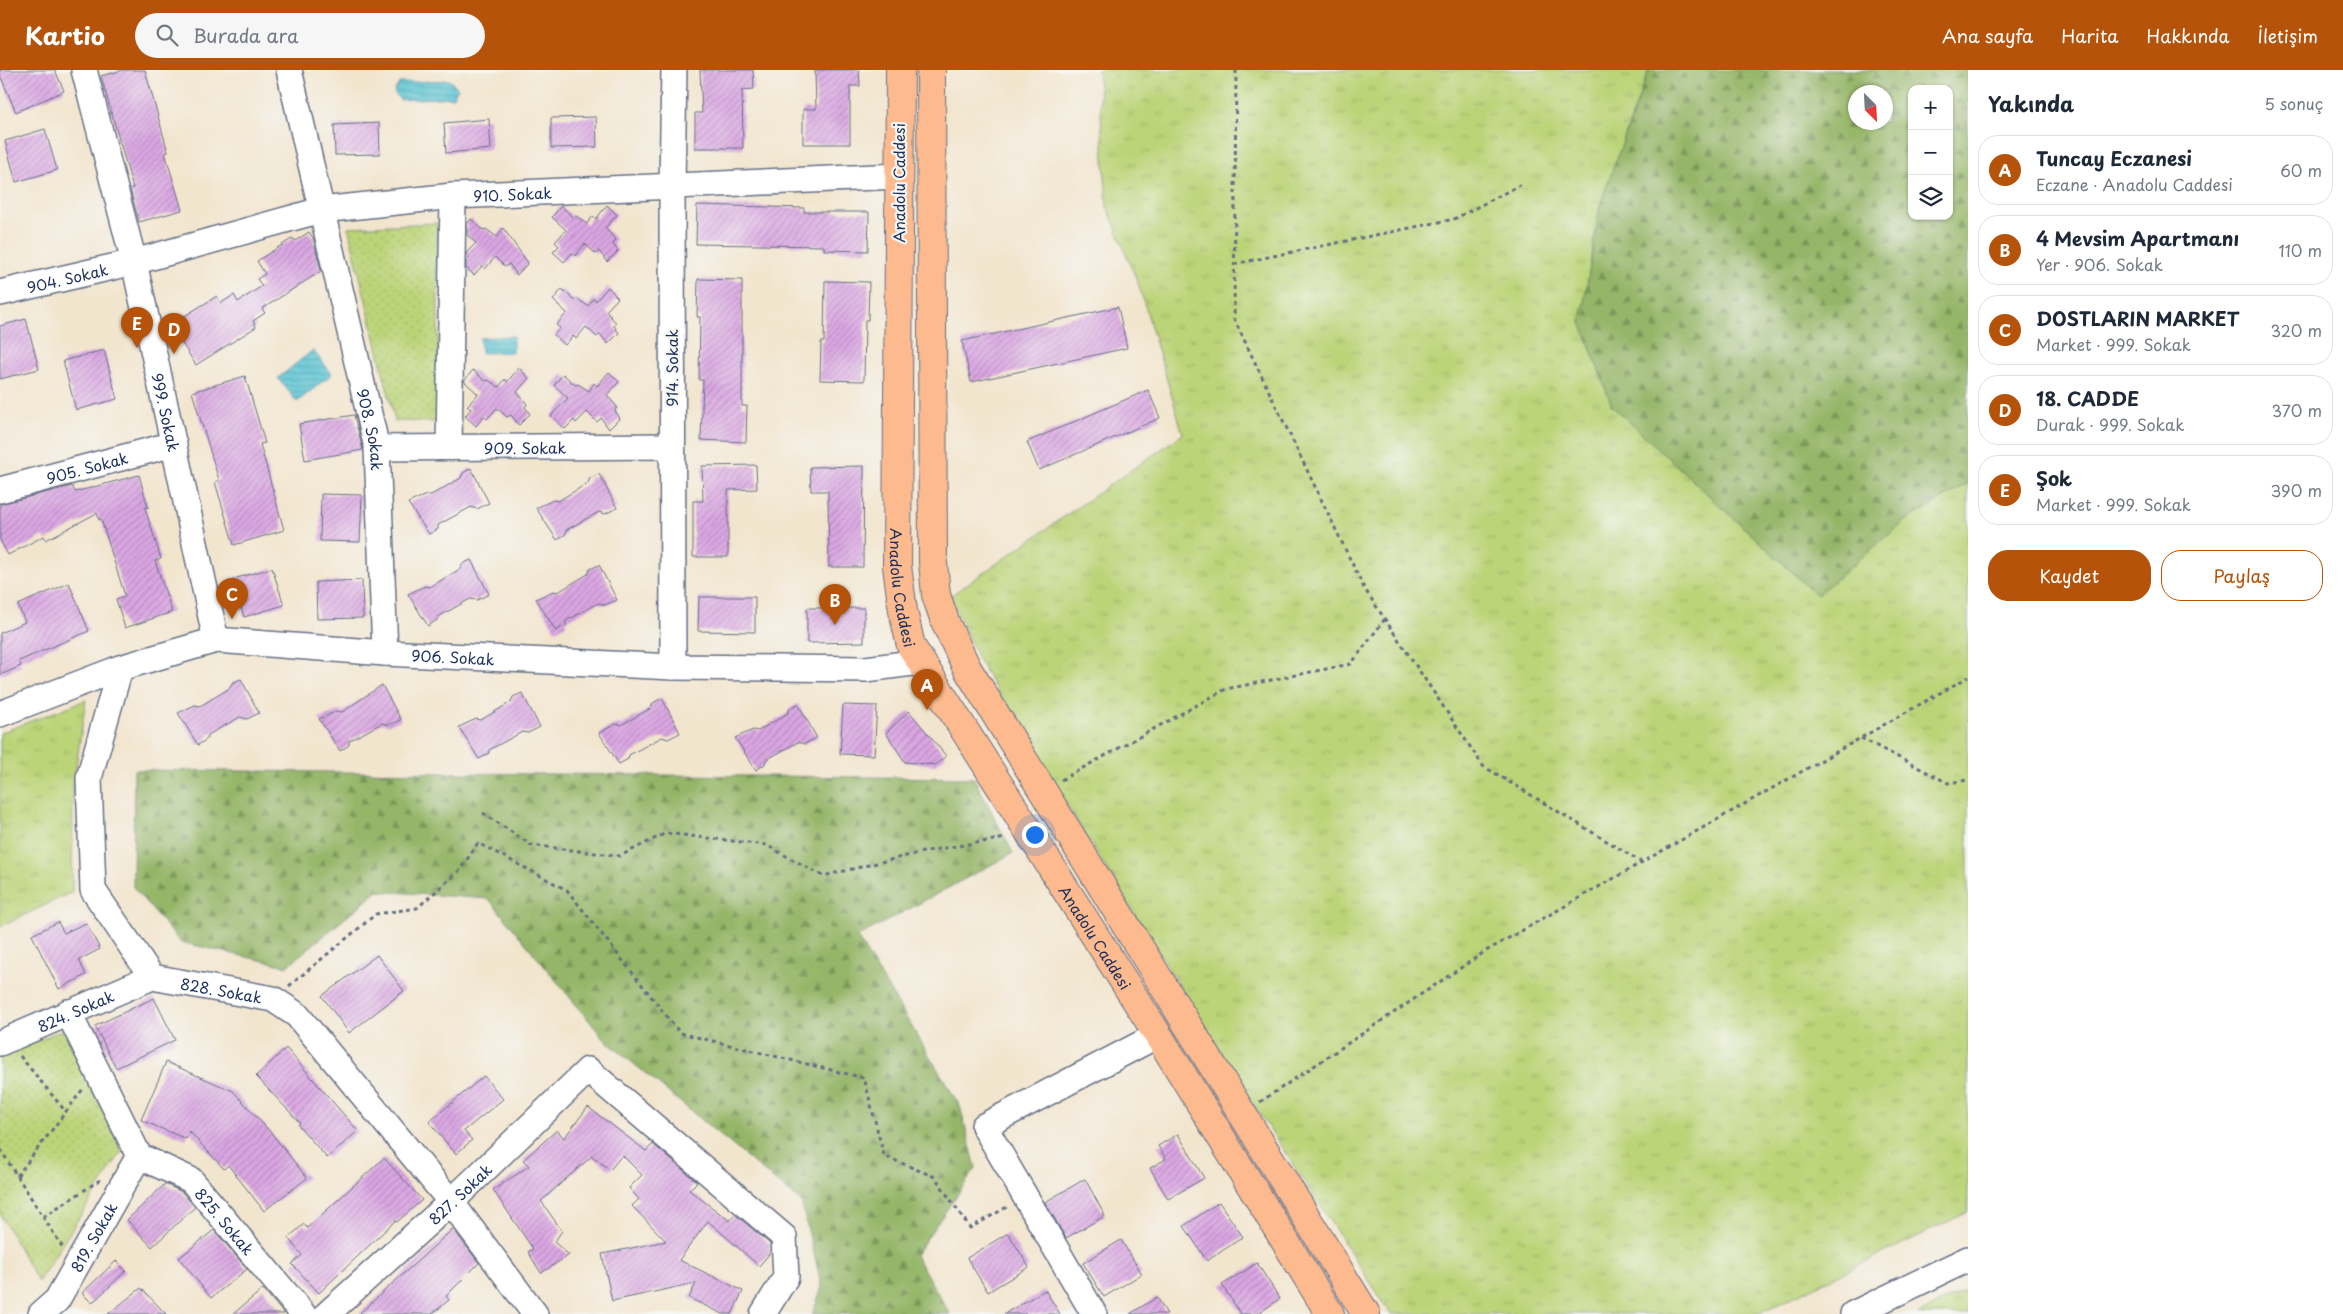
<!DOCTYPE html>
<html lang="tr">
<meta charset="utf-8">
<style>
body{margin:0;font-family:"Playpen Sans",sans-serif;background:#f6f6f7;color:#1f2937}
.controls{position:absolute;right:15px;top:15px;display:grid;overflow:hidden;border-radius:10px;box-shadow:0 1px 4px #0004}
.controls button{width:45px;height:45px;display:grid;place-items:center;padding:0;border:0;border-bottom:1px solid #e0e1e3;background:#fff;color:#1f2937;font:25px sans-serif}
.compass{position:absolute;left:1848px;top:15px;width:45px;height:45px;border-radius:50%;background:#fff;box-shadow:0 1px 4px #0004;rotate:156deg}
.you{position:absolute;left:1034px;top:764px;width:18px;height:18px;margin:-12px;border:4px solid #fff;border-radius:50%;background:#1a73e8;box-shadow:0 0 0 8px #1a73e833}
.badge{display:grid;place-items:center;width:32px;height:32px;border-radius:50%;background:#b45309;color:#fff;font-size:16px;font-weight:700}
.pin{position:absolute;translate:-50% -41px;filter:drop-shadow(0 1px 2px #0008)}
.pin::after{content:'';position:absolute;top:26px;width:18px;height:15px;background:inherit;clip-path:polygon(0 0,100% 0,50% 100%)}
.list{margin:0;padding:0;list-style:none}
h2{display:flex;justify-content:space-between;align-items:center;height:65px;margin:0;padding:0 20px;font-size:21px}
h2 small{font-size:16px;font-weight:400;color:#747a83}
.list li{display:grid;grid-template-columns:32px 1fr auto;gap:15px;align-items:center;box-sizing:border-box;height:70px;margin:0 10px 10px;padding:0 10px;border:1px solid #e0e1e3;border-radius:20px}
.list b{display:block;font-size:19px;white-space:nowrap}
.list p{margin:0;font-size:16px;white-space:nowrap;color:#747a83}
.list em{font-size:16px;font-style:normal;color:#747a83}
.actions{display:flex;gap:10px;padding:15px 20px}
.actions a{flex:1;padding:11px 0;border:1px solid #b45309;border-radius:20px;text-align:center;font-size:18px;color:#b45309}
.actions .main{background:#b45309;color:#fff}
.icon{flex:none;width:28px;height:28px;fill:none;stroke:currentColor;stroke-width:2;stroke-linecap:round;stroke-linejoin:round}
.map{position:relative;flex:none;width:1968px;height:1244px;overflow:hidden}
header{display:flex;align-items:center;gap:30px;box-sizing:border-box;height:70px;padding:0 25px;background:#b45309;color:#fff}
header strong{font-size:24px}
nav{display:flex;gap:28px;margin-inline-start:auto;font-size:18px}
.search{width:350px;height:45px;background:#f6f6f7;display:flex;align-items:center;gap:12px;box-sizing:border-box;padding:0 18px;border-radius:28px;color:#747a83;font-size:19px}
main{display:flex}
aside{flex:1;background:#fff}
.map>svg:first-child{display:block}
.grass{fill:url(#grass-tufts);stroke:#6c826b}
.forest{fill:url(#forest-firs);stroke:#587263;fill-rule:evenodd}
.park{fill:url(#park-dots);stroke:#6c826b}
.water{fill:url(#water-rules);stroke:#3a7a98}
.building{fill:url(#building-hatch)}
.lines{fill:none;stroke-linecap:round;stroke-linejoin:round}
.minor-casing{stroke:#666f85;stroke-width:28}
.major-casing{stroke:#666f85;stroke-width:30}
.path{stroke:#666f85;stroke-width:3;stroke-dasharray:4 4;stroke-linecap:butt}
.minor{stroke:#fff;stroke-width:25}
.major{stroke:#fcba8e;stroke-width:28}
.labels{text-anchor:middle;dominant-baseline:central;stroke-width:4.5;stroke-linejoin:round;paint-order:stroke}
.street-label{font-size:15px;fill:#1b2f5e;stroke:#f6f6f2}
</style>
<header>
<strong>Kartio</strong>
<div class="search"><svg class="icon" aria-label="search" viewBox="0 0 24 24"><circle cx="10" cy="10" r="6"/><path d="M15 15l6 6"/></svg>Burada ara</div>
<nav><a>Ana sayfa</a><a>Harita</a><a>Hakkında</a><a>İletişim</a></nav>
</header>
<main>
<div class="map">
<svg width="1968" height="1244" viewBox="0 0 1968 1244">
<defs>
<pattern id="grass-tufts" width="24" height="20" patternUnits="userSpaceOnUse" patternTransform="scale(1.25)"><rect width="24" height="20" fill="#bcd478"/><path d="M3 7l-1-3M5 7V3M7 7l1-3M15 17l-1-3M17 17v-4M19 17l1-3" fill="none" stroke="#a1b66a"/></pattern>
<pattern id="forest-firs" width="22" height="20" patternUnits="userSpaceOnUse" patternTransform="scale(1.25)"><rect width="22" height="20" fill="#95b668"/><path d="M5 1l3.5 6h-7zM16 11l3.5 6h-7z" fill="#799459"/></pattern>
<pattern id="park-dots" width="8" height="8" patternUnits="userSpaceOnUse" patternTransform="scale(1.25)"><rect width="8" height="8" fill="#bcd478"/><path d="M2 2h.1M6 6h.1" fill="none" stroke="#a1b66a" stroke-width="1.8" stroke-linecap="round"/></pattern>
<pattern id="water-rules" width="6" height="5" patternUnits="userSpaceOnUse" patternTransform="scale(1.25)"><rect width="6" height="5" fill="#59c4d2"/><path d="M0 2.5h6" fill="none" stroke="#49a0ae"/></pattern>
<pattern id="building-hatch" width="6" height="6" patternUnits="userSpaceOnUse" patternTransform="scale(1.25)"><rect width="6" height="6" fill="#dba7e3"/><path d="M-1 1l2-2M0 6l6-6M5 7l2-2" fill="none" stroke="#b188bb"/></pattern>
</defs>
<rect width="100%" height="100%" fill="#f6f6f2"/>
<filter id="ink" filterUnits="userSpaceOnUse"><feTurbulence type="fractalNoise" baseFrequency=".02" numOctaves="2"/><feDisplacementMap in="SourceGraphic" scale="10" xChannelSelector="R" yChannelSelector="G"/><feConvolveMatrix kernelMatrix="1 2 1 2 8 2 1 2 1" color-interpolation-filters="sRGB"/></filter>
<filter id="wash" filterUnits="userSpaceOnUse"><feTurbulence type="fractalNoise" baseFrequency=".0096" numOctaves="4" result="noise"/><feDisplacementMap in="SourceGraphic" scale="20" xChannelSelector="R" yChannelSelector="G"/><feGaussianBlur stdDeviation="1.12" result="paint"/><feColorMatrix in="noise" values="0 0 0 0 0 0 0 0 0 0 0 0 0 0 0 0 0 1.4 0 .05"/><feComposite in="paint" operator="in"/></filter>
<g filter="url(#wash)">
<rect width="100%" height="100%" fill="#f2e5ce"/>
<path class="grass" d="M1098,0H1649L1600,135L1581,252L1612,336L1817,524L1904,452L1968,413V1142L1758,1244H1391L1248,1026L1012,647L978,589L950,526L1183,364L1139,216L1107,136Z
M86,630L73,716L72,822L0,857V663Z
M1968,1219V1244H1917Z"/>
<path class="forest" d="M1649,0H1968V413L1904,452L1817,525L1612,336L1581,252L1600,135ZM1912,19H1949V146H1912ZM1856,22H1886V52H1856Z
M134,700L974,708L1013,783L857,867L960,1036L976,1098L915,1185L950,1244H812L822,1217L801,1132L605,970L489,829L378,821L287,896L180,872L133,817Z"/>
<path class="park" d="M437,153L439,352L395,351L348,157Z
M64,959L122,1081L38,1212L0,1144V987Z"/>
<path class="water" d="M449,10L458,18L453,27L400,30L394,22L399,13Z
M513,266V282L481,283L480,268Z
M313,280L332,304L297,332L278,308Z"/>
<g id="blocks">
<path class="building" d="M0,0H55L64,21L16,42L0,5Z
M123,0H145L168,82L165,83L182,140L139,152L130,119L133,118L101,6Z
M700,0H753L754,19L742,20L743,78H695V43H702Z
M815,0H859L860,16H850V74H803V39H816Z
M596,47L597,77L551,78V48Z
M489,49L491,79L446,83L444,53Z
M379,53L380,84L335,85L334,55Z
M45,59L57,100L16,112L5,71Z
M607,135L617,145L605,158L616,170L613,174L618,181L607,192L599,181L596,184L585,174L575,186L572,183L564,192L553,182L559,176L555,172L566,160L552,147L561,136L573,147L576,146L587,154L593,146L596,149Z
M697,135L804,138V142H869L868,181L824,180V176L696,174Z
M471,149L483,160L486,159L497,167L503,158L528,193L517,205L509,194L505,197L495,187L485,199L482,196L474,205L466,198V192L469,189L466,183L476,173L467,165V154Z
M309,162L313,168L321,201L262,239L265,243L253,251L256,257L196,295L170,255L217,226L221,233L234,225L238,232L262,216L257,209L265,204L257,191L293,168L295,171Z
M698,209L742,210V336H747L746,372L701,370L703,310H699L700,247H697Z
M825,211L869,212L868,250H865L864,311L820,310L821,272H824Z
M608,217L618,228L606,241L616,253L614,256L619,263L608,274L600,264L597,267L586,257L576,269L573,266L565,275L554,265L560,258L556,255L567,243L553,230L562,219L574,230L577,229L588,236L594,228L596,231Z
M1118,237L1127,278L971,312L962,271Z
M26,249L39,299L0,309V256Z
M104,280L117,329L76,340L63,291Z
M519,298L529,308L517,322L527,334L525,337L530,344L519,355L511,345L507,347L497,338L487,349L484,346L476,356L465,346L471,339L467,336L478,324L464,311L473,300L485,311L488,310L499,317L505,309L507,312Z
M609,302L619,312L607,325L617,337L615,341L620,348L609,359L601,348L597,352L587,342L576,353L574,350L565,359L551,346L568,328L554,315L563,304L575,315L578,314L589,321L594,313L597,316Z
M245,306L265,373L260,374L284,460L234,475L215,412L219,410L192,322Z
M1148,320L1160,348L1039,400L1027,372Z
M354,345L363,380L305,390L299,354Z
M756,395L757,419L728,420V487H693V431H703L702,396Z
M864,396L863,497H829L828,421H811L810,397Z
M471,398L489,433L477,439L471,437L438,455V459L429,464L408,433L426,425H431L461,408L463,403Z
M599,404L617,438L605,444L599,442L566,460V464L557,470L536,438L553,430L558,431L588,413L590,408Z
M139,405L148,437L145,438L161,489L155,491L172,542L125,558L116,529L125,526L101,449L99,450L97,443L46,470L44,466L8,485L0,470V434L72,416L75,422Z
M321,424L362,425L360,472L320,471Z
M471,490L489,524L477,530L470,529L438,547L437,550L428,556L408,524L425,516L430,517L460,499L462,494Z
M599,495L617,530L605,535L598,533L566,551V555L556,561L536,529L553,521L558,522L588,504L590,499Z
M272,498L284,535L244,547L233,509Z
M362,510L363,548L317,549L316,512Z
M69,513L89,561L19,591L21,596L0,605V563L25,552L18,535Z
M699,527H755V562L698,561Z
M807,538H864V572L807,573Z
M241,609L259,643L247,649L240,647L208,665L207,669L198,675L178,643L195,635L200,636L230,618L232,613Z
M382,615L401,650L388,655L382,653L349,671V675L340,681L319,649L337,641L342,642Z
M522,623L540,657L528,663L522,662L489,680V683L479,689L459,657L476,649L481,650L511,632L513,627Z
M662,628L680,663L668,669L662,667L629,685L628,689L619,694L599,663L616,654L621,655L651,638L653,633Z
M798,634L817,668L804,674L798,672L766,690L765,694L756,700L735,668L753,660L758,661L788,643L790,638Z
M843,635L877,636L874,685L840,684Z
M909,641L946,686L935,695L905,692L886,663Z
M58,852L64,863L86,853L100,879L79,890L86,905L59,919L32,865Z
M377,885L404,921L349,963L322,926Z
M154,928L175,970L116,998L95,956Z
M286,978L358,1061L327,1088L298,1055L300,1053L256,1006Z
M166,992L233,1021L273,1065L307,1108L264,1141L228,1095L224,1099L189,1061L186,1069L141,1050Z
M484,1006L503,1029L464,1061L472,1070L456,1084L429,1052Z
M588,1037L646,1081L653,1074L697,1112L689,1120L730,1151L735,1144L770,1174V1183L759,1196L708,1151L679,1190L743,1221L732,1244H723L689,1228L696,1213L612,1231L602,1184L666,1171L632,1136L639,1129L629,1118L642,1105L622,1085L610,1100L592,1086L541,1131L562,1161L554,1172L569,1185L541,1203L528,1182L533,1179L493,1120L529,1096L523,1090L557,1060L564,1068Z
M1178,1064L1204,1108L1168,1129L1150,1098L1166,1089L1158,1076Z
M384,1088L422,1130L397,1152L395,1151L319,1223L292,1194L302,1185L288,1168L304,1154L307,1158Z
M1085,1109L1105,1146L1066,1168L1045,1132Z
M165,1114L182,1122L195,1137L152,1177L127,1150Z
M1219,1132L1243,1167L1207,1191L1184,1156Z
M453,1159L479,1193L446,1226L449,1230L432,1244H359Z
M214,1160L247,1199L211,1228L179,1188Z
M1008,1163L1029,1197L988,1222L967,1188Z
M1121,1170L1142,1204L1104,1227L1083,1193Z
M116,1191L126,1201L92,1233L82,1223Z
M1257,1193L1280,1229L1257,1244H1241L1222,1215Z
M141,1218L166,1244H108Z
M263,1219L284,1244H233Z
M1045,1220L1060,1244H1004Z
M1157,1227L1167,1244H1130Z"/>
</g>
</g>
<g filter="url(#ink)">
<use href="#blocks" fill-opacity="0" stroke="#666f85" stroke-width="1"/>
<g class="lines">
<g class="minor-casing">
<g id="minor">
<path id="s1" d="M84,0L134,192L216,570"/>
<path id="s2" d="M289,0L377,378L385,583"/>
<path id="s3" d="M0,223L134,192L321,140L453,126L898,106"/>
<path d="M449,377L453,126"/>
<path id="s4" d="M377,378L671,376"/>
<path id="s5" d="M0,420L174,374"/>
<path d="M673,597L672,116L674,0"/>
<path id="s6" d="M120,598L89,708L93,820L152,907L273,929L297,945L451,1132L535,1244"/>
<path id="s7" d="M0,644L120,598L216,570L385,583L673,597L866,599L920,592"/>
<path id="s8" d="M68,942L139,1086L191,1110L303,1244"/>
<path id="s9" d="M0,973L152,907"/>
<path id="s10" d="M41,1244L57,1230L139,1086"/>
<path id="s11" d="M327,1244L451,1132L588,1000L784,1167L786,1207L763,1244"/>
<path d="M1094,1244L984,1056L1158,965"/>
<path d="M1853,1244L1968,1189"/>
</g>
</g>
<g class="major-casing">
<g id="major">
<path id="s12" d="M900,0L897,496L903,541L911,576L1158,965L1330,1244"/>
<path d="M931,0L933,492L936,525L946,554L967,598L1366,1244"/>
</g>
</g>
<path class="path" d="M1236,0L1234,249L1364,518L1483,696L1643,793
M1234,194L1454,149L1520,115
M1861,668L1948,713L1968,710
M1061,710L1226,619L1351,594L1385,549
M483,743L531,775L620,786L666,763L766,775L823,806L927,781L1006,768
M289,916L376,844L417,838L460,800L478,773L567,820L680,963L864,1008L884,1086L935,1107L970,1158L1007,1137
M20,986L66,1042
M1260,1032L1486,881L1968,607
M0,1079L63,1178
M17,1106L83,1019
M43,1147L100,1110"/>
<use href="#minor" class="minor"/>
<use href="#major" class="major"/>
</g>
</g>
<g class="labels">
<g class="street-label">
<text transform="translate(898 113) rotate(-90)">Anadolu Caddesi</text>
<text stroke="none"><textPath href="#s3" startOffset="524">910. Sokak</textPath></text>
<text stroke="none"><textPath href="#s3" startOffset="69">904. Sokak</textPath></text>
<text transform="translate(671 298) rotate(-90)">914. Sokak</text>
<text stroke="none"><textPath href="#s1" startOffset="352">999. Sokak</textPath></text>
<text stroke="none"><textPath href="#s2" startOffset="369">908. Sokak</textPath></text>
<text stroke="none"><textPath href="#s4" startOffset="148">909. Sokak</textPath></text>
<text stroke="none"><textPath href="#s5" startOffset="90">905. Sokak</textPath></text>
<text stroke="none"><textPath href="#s12" startOffset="518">Anadolu Caddesi</textPath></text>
<text stroke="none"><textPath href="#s7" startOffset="466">906. Sokak</textPath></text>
<text stroke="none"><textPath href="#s12" startOffset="922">Anadolu Caddesi</textPath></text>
<text stroke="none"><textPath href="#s6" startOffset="402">828. Sokak</textPath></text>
<text stroke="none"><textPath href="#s9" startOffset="82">824. Sokak</textPath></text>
<text stroke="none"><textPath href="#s11" startOffset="179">827. Sokak</textPath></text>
<text stroke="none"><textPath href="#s8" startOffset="271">825. Sokak</textPath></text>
<text stroke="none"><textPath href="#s10" startOffset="94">819. Sokak</textPath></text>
</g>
</g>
</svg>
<div class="controls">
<button>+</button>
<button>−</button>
<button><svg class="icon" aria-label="layers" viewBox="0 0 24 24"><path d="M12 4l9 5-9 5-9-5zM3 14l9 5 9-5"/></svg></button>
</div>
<svg class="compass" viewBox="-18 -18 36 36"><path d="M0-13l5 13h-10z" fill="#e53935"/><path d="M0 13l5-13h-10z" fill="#747a83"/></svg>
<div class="you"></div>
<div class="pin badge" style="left:927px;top:640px">A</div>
<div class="pin badge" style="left:835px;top:555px">B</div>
<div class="pin badge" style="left:232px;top:549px">C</div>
<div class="pin badge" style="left:174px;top:284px">D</div>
<div class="pin badge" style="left:137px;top:278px">E</div>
</div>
<aside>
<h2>Yakında<small>5 sonuç</small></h2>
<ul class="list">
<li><span class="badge">A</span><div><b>Tuncay Eczanesi</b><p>Eczane · Anadolu Caddesi</p></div><em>60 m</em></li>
<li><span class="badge">B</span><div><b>4 Mevsim Apartmanı</b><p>Yer · 906. Sokak</p></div><em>110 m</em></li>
<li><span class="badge">C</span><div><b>DOSTLARIN MARKET</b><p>Market · 999. Sokak</p></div><em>320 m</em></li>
<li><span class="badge">D</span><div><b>18. CADDE</b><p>Durak · 999. Sokak</p></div><em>370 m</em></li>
<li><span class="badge">E</span><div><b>Şok</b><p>Market · 999. Sokak</p></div><em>390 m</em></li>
</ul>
<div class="actions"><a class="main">Kaydet</a><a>Paylaş</a></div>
</aside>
</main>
